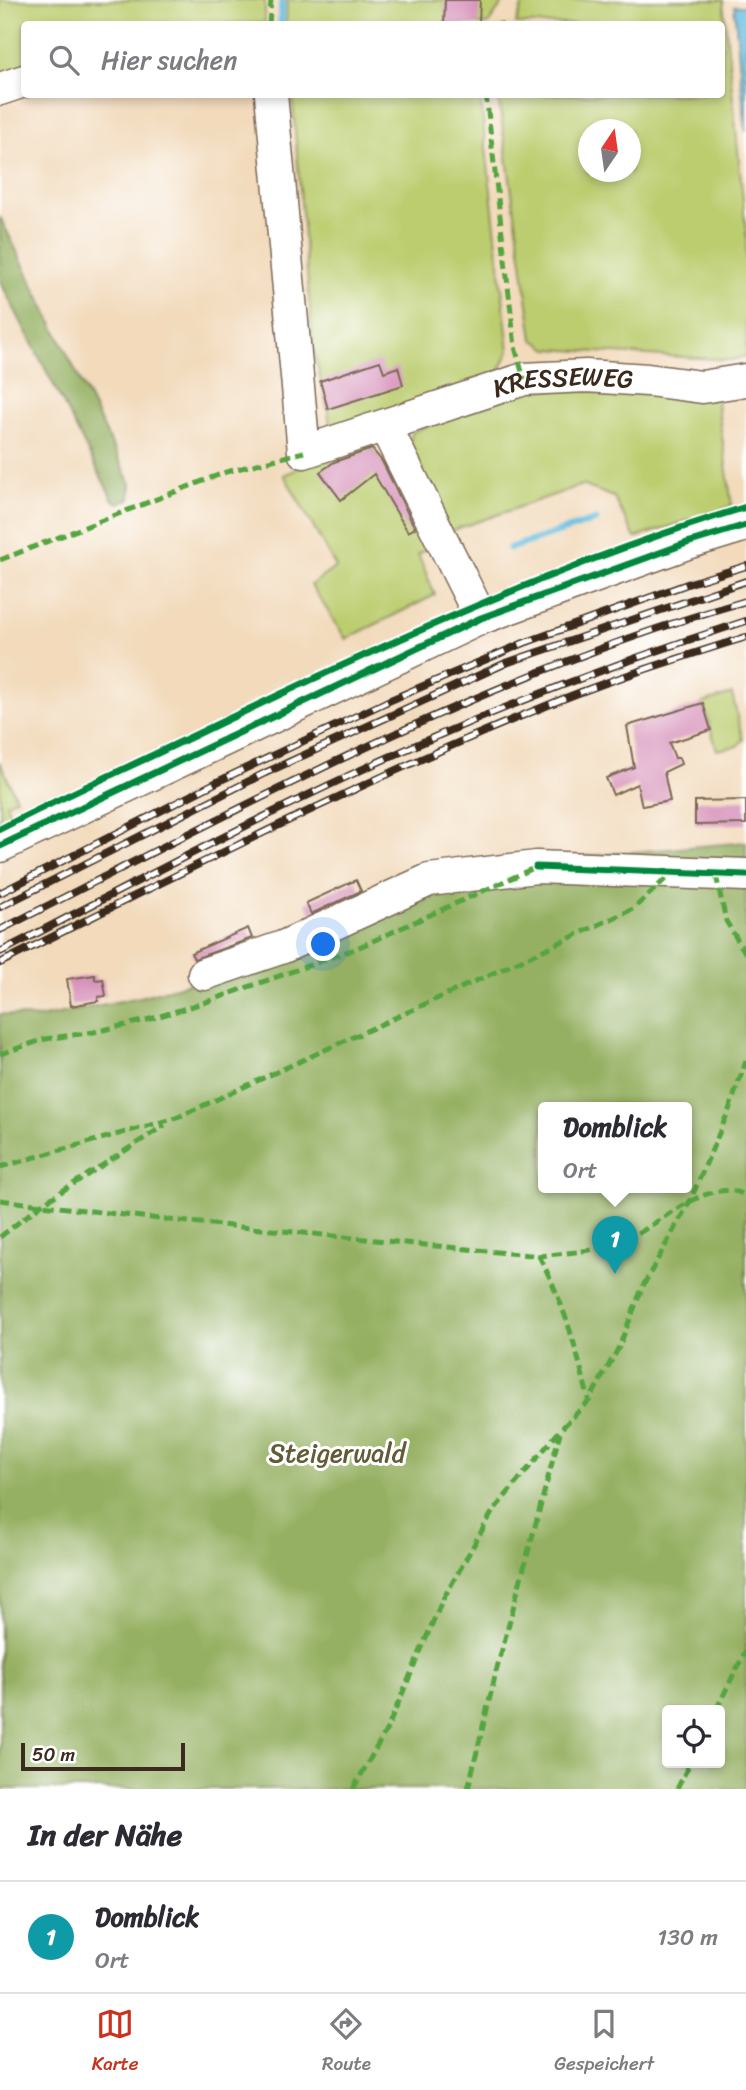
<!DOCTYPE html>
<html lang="de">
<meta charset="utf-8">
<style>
body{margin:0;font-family:Sriracha,sans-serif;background:#f2f2f3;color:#2b2b33}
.controls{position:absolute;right:21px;bottom:21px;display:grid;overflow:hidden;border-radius:7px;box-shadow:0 4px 10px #0003}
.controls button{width:63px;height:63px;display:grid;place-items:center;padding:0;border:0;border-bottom:2px solid #e1e1e2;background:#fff;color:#2b2b33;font:35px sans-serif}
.compass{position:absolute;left:578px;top:119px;width:63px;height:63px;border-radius:50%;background:#fff;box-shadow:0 4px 10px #0003;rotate:13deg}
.scale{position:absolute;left:21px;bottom:18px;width:164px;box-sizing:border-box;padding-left:7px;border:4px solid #3b2a1e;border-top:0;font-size:19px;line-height:24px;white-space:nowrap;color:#3b2a1e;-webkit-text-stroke:5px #fff;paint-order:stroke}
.you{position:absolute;left:324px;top:945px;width:24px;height:24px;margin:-18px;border:5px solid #fff;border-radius:50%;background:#1a73e8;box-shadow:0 0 0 10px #1a73e833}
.badge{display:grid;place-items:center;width:46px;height:46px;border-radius:50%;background:#c8321e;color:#fff;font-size:23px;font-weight:700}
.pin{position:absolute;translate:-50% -58px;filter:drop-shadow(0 2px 4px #0008)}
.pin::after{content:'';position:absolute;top:37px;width:24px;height:21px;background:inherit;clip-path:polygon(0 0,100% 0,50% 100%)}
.popup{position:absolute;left:538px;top:1102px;width:154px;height:91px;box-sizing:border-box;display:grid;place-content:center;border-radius:7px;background:#fff;filter:drop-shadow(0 2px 5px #0005);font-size:23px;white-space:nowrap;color:#7c7c81}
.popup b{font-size:26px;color:#2b2b33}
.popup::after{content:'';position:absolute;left:50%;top:100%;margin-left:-14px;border:14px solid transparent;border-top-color:#fff}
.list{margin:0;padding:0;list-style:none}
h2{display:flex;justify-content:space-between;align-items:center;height:91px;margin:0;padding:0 28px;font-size:30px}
h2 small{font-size:23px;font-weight:400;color:#7c7c81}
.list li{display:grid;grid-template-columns:46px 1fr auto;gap:21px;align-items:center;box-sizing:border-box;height:112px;padding:0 28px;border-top:2px solid #e1e1e2}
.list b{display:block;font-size:26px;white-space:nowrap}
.list p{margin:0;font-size:23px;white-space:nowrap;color:#7c7c81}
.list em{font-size:23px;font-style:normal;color:#7c7c81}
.icon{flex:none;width:38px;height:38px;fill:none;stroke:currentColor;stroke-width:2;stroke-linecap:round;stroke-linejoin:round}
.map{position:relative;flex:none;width:746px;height:1789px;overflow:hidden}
.search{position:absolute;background:#fff;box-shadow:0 4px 10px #0003;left:21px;right:21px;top:21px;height:77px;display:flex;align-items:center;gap:18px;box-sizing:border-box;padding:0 24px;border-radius:7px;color:#7c7c81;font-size:26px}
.sheet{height:203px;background:#fff}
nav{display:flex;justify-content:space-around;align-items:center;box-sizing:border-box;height:98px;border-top:2px solid #e1e1e2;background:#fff;font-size:19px;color:#7c7c81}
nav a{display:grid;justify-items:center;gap:4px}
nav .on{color:#c8321e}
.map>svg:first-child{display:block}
.green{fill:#bccd70;stroke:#7c7c47;stroke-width:2;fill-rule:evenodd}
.forest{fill:#95b062;stroke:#686d40;stroke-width:2;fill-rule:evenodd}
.water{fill:#5ebadc;stroke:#4c727d;stroke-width:2}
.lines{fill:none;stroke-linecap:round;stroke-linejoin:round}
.stream{stroke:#5ebadc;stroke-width:7}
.building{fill:#d792ba}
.minor-casing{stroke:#7b6855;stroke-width:35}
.minor{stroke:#fff;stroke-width:32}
.rail-casing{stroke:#3b2a1e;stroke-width:8}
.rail{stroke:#fff;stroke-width:5;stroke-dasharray:16;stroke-linecap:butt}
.quiet{stroke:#54a441;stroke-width:5;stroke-dasharray:10 5;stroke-linecap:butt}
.cycleway-casing{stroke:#fff;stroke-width:11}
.cycleway{stroke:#00873e;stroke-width:7}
.labels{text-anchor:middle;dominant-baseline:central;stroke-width:6;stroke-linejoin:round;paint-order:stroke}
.street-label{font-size:26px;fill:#3b2a1e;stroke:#fff}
.park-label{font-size:26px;fill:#625b37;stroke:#fff}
</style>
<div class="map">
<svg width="746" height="1789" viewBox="0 0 746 1789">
<rect width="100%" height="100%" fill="#fff"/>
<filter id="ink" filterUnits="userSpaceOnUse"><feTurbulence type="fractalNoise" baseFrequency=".0143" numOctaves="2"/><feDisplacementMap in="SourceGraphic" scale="14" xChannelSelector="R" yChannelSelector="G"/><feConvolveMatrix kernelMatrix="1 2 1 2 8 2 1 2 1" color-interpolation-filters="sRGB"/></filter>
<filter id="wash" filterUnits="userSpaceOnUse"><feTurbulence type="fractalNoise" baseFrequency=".00686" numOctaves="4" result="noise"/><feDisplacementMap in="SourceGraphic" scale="28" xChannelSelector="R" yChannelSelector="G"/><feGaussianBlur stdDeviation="1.57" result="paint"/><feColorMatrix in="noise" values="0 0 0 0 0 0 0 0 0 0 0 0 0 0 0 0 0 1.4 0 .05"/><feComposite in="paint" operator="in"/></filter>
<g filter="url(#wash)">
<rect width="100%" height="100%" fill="#f2dabb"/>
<path class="green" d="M0,0H265V23L24,24V75L0,83Z
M287,0H505L488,24H286Z
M524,0H723L746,230V356L731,360L548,349L533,339L498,95L722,94V24H516ZM588,130H630V172H588Z
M292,95H480L509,351L497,376L331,431C328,402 318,374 313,345Z
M523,389L716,395L732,506L635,538L614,497L582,485L448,532L409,449L412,432Z
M364,438L396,480L432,546L418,554L435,595L346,639L311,585L336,567L284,475Z
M732,694L743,740L737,746L717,750L703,703Z
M0,762L16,798L6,804L12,818L0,825Z"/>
<path class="forest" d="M0,217L131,484L130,499L119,503L113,500L0,281Z
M746,842V1789H0V1014L39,1018L140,997L204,979L486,865ZM543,1108H687V1188H543ZM667,1710H720V1763H667Z"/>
<path class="water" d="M734,6H746V132Z"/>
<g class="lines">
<path class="stream" d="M281,24L282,0
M510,548L596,520"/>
</g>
<g id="blocks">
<path class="building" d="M445,0H480L479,24H444Z
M380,361L384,372L398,367L403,385L328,409L320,381Z
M372,449L382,461L415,528L408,532L374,474L341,500L320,472L334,462Z
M703,703L711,730L669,743L675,758H679L681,764L664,772L670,801L642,806L637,784L613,795L606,778L634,767L627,726Z
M746,800V824L695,825V801Z
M356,880L361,891L311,914L306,903Z
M248,928L252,938L194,959L191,953Z
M95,975V980L103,979L106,996L98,997V1001L71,1006L67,979Z"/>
</g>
</g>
<g filter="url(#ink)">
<use href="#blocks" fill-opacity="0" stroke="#7b6855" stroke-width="2"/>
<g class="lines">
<g class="minor-casing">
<g id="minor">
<path d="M0,89L24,81"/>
<path id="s1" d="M271,94L304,452L524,379L586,376L648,380L702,387L746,380"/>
<path d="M385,426L481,618"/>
<path d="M0,846L481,618L687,543L746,525"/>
<path d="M204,974L283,947L429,880L536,867L746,875"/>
</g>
</g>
<use href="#minor" class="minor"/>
<g class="rail-casing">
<path id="rail" d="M0,893L221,780L386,702L524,643L690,583L746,566
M0,907L265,773L506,663L746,581
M0,930C243,807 483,676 746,601
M0,952C140,881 279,805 423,742C529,696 636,656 746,621
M0,963C179,874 356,783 541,708C607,680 677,659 746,637"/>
</g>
<use href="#rail" class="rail"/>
<path class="quiet" d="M269,24L271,0
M500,24L501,22
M486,94L515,347L524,379
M0,560L226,472L304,452
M716,875L726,921L746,954
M0,1054L45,1039L94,1032L147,1020L209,1001L355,949L536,867
M0,1167L176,1118L633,909L672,873
M0,1200L159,1219L539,1256C565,1253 600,1251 624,1241C655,1228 711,1173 746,1196
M0,1237L42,1204L165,1125
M539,1256C565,1305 576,1348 589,1401
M716,1710L746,1650
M353,1789L388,1727L442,1601L493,1511L561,1429L589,1401L619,1347L643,1286L690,1201L729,1110L746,1061
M468,1789L496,1672L560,1433
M677,1789L690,1763"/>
<g class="cycleway-casing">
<path id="cycleway" d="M0,829C72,792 147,759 220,723C391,641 564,562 746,507
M0,846L481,618L687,543L746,525
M536,867L746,875"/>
</g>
<use href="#cycleway" class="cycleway"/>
</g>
</g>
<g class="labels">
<g class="street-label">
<text stroke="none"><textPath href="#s1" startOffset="630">KRESSEWEG</textPath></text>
</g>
<g class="park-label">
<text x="337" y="1453">Steigerwald</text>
</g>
</g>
</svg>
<div class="controls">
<button><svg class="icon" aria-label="locate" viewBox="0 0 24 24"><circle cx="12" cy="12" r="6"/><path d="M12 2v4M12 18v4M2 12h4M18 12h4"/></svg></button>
</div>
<svg class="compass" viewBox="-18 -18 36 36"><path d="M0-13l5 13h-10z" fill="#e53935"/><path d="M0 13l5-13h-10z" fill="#7c7c81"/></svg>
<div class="scale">50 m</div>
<div class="you"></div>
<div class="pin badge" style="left:615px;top:1274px;background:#0f9aa8">1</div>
<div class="popup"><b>Domblick</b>Ort</div>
<div class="search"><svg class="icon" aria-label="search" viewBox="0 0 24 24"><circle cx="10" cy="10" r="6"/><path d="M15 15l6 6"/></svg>Hier suchen</div>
</div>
<section class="sheet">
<h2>In der Nähe<small></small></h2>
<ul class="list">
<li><span class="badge" style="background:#0f9aa8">1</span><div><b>Domblick</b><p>Ort</p></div><em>130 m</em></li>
</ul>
</section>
<nav>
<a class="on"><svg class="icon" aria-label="map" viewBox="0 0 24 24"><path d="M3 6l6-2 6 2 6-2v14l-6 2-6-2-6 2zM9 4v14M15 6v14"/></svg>Karte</a>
<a><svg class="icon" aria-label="directions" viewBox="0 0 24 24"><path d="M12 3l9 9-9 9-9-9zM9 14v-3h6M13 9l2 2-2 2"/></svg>Route</a>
<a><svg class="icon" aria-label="saved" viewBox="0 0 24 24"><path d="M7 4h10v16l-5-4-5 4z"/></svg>Gespeichert</a>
</nav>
